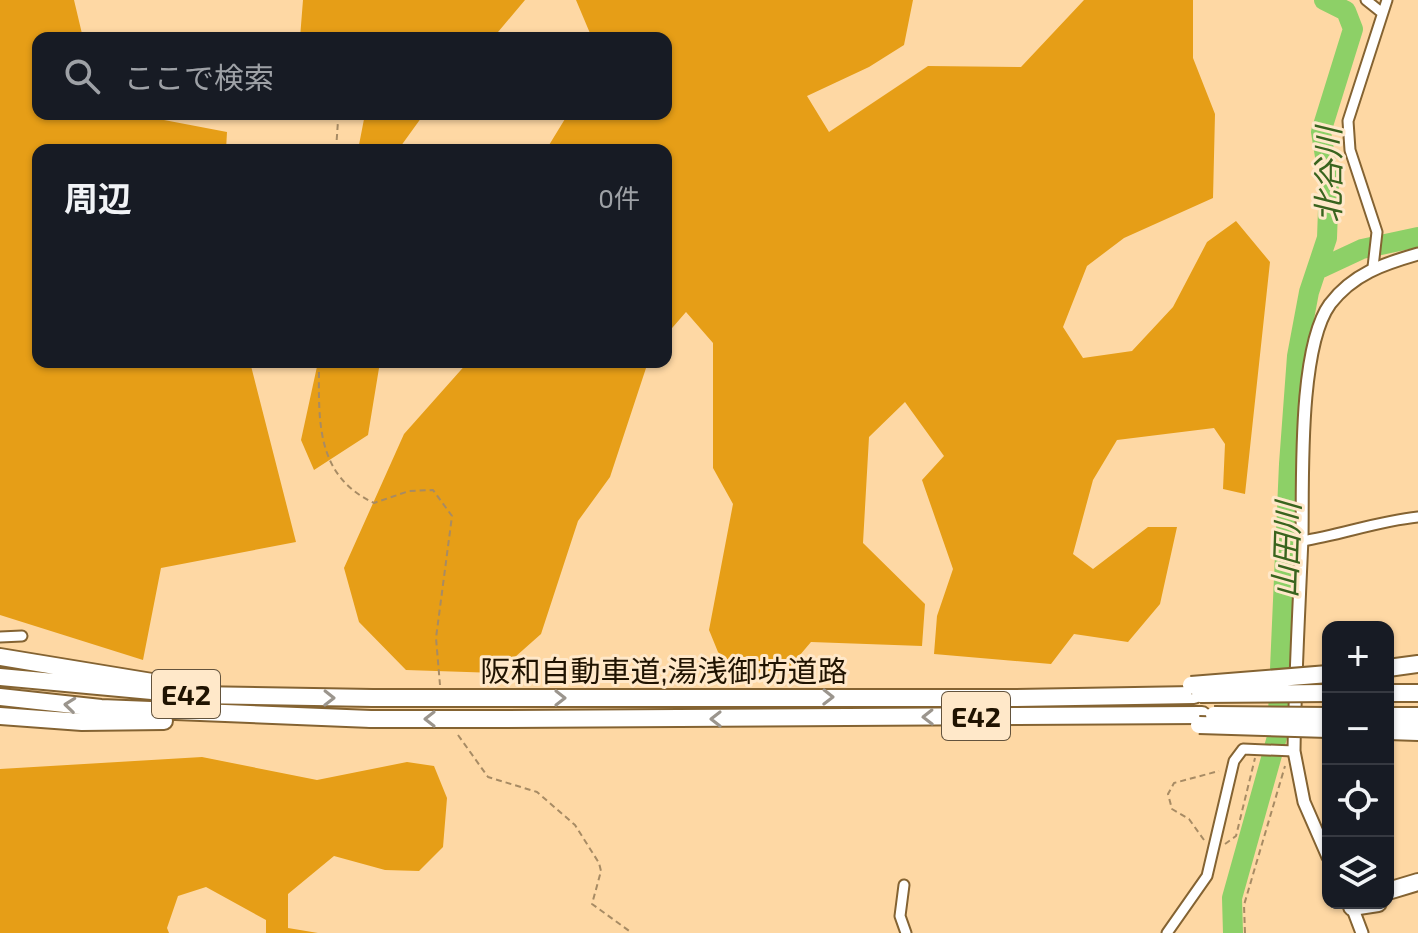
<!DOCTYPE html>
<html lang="ja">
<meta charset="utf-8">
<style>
body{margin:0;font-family:"Exo 2","Noto Sans JP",sans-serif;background:#242831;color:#f1f3f6}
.controls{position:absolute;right:24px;bottom:24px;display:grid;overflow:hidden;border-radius:16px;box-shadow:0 2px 6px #0004}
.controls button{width:72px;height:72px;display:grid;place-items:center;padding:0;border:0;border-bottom:2px solid #363941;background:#171b24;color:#f1f3f6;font:40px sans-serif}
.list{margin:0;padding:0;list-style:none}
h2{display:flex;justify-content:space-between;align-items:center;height:104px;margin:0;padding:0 32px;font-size:34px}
h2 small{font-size:26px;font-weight:400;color:#9ea1a6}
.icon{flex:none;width:44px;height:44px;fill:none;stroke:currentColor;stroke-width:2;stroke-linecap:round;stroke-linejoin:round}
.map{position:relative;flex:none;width:1418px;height:933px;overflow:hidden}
.search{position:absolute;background:#171b24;box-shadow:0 2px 6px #0004;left:32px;top:32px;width:640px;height:88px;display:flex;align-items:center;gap:20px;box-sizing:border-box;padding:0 28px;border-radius:16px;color:#9ea1a6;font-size:30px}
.panel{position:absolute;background:#171b24;box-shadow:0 2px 6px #0004;left:32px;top:144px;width:640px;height:224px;border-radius:16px}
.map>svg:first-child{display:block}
.forest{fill:#e69e17}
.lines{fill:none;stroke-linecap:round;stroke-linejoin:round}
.river{stroke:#8dd067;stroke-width:20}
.minor-casing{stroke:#846332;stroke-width:13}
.tertiary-casing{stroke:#846332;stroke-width:15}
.motorway-casing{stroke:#846332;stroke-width:20}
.path{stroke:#a78b64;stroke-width:2;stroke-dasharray:6 4;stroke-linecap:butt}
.minor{stroke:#fff;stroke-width:9}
.tertiary{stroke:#fff;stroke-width:11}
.motorway{stroke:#fff;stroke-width:16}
.motorway-bridge-casing{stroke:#846332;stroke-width:20;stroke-linecap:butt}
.motorway-bridge{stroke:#fff;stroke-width:16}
.oneway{stroke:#9b958d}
.labels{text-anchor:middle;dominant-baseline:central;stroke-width:6;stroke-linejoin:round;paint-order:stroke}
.shield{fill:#ffe8c9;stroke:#63533d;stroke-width:2}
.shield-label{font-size:28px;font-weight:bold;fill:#201301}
.street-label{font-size:30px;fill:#201301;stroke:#ffe8c9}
.water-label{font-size:32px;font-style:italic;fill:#39641e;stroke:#ffe8c9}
</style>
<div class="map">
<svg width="1418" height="933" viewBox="0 0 1418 933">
<rect width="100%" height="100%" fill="#fed8a4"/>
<path class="forest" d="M0,0H74L83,38H38V114H153L164,120L227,132L226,150H38V362H250L296,542L161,568L143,660L0,615Z
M303,0H525L493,38H300Z
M576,0H913L904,45L869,67L807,96L829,132L928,66L1021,67L1084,0H1193V58L1215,114L1213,198L1124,238L1087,266L1063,327L1083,358L1132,351L1173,307L1207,242L1236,221L1270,262L1245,494L1223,489L1225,444L1214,428L1117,440L1093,480L1073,554L1093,569L1148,527H1177L1160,604L1128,642L1074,634L1051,664L934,654L937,616L953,569L922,480L944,456L905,402L869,437L863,543L925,604L922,646L811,642L788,669L740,675L718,652L709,630L733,504L713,468V343L686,312L666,335V150H546L568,114H666V38H592Z
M365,114H424L398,150H358Z
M318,362H380L368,435L314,470L301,440Z
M468,362H648L610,477L578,521L541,634L497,673L406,670L359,622L344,568L404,434Z
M202,757L317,780L407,762L434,766L447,798L443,847L419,871L385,870L334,856L288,894V928L318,933H266V920L206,887L178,896L167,928L169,933H0V769Z"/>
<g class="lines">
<path class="river" d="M1317,270L1362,249L1418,237
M1233,933L1232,898L1277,737L1289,464L1297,356L1309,292L1327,238L1329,181L1321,132L1353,29L1346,11L1324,0"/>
<g class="minor-casing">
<path id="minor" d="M1366,0L1381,12
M1373,267L1377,232L1350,150L1348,121L1387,0
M1302,541C1341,535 1378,521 1418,517
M0,637L22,636
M904,885L900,916L906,933
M1167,933L1207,876L1234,761L1243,749L1294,751"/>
</g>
<g class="tertiary-casing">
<path id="tertiary" d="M1328,857L1304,802L1294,751C1295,680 1299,609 1302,538C1303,482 1298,348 1330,304C1353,274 1383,264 1418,254
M1351,904L1362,933"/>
</g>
<g class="motorway-casing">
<path id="motorway" d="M0,657L152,682
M1388,668L1418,664
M0,677L195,695L373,698
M1388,693H1418
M0,697L101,708L371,719
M482,698H1011L1194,695
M0,716L82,722L164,721
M1388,716H1418
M489,719L1202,715
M1388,731L1418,732
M1388,891L1418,882
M1352,907L1378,903"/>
</g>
<path class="path" d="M336,150L338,121
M319,362C319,418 314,475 374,503L409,491L433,490L452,516L436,638L440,685
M458,735L488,777L537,792L575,825L599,863L601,871L592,904L632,933
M1204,840L1189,819L1172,809L1168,794L1174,783L1219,771
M1225,844L1236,836L1255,758
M1245,933L1244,905L1285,766"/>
<use href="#minor" class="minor"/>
<use href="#tertiary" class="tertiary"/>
<use href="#motorway" class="motorway"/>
<g class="motorway-bridge-casing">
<path id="motorway-bridge" d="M1191,685L1328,674
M1200,694L1328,693
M373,698H482
M1214,715L1328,716
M371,719H489
M1199,725L1328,729"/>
</g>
<use href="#motorway-bridge" class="motorway-bridge"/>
</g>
<defs><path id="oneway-chevron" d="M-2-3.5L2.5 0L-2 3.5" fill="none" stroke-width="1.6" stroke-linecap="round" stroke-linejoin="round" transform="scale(2)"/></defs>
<g class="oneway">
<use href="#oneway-chevron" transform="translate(828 697) rotate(1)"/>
<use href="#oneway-chevron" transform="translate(329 698) rotate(1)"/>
<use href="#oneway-chevron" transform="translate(560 698)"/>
<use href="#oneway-chevron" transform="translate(70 705) rotate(-174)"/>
<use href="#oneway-chevron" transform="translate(928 717) rotate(179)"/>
<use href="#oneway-chevron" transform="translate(430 719) rotate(180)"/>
<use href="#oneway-chevron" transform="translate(716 719) rotate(-180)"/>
</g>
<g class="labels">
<g class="shield">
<rect x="152" y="670" width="68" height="48" rx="6"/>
<rect x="942" y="692" width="68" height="48" rx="6"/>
</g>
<g class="shield-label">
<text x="186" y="694">E42</text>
<text x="976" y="716">E42</text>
</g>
<g class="street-label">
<text x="664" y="670">阪和自動車道;湯浅御坊道路</text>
</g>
<g class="water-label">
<text transform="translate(1327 175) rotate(-90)">北谷川</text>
<text transform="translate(1285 550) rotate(-88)">山田川</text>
</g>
</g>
</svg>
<div class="controls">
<button>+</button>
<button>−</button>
<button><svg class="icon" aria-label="locate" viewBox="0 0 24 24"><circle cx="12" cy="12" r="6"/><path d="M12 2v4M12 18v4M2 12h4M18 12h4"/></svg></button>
<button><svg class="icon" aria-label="layers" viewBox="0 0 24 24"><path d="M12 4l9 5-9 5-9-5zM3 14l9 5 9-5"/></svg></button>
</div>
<div class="search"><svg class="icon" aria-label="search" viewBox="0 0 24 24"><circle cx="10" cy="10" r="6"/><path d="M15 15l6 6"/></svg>ここで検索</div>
<section class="panel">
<h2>周辺<small>0件</small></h2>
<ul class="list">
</ul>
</section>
</div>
